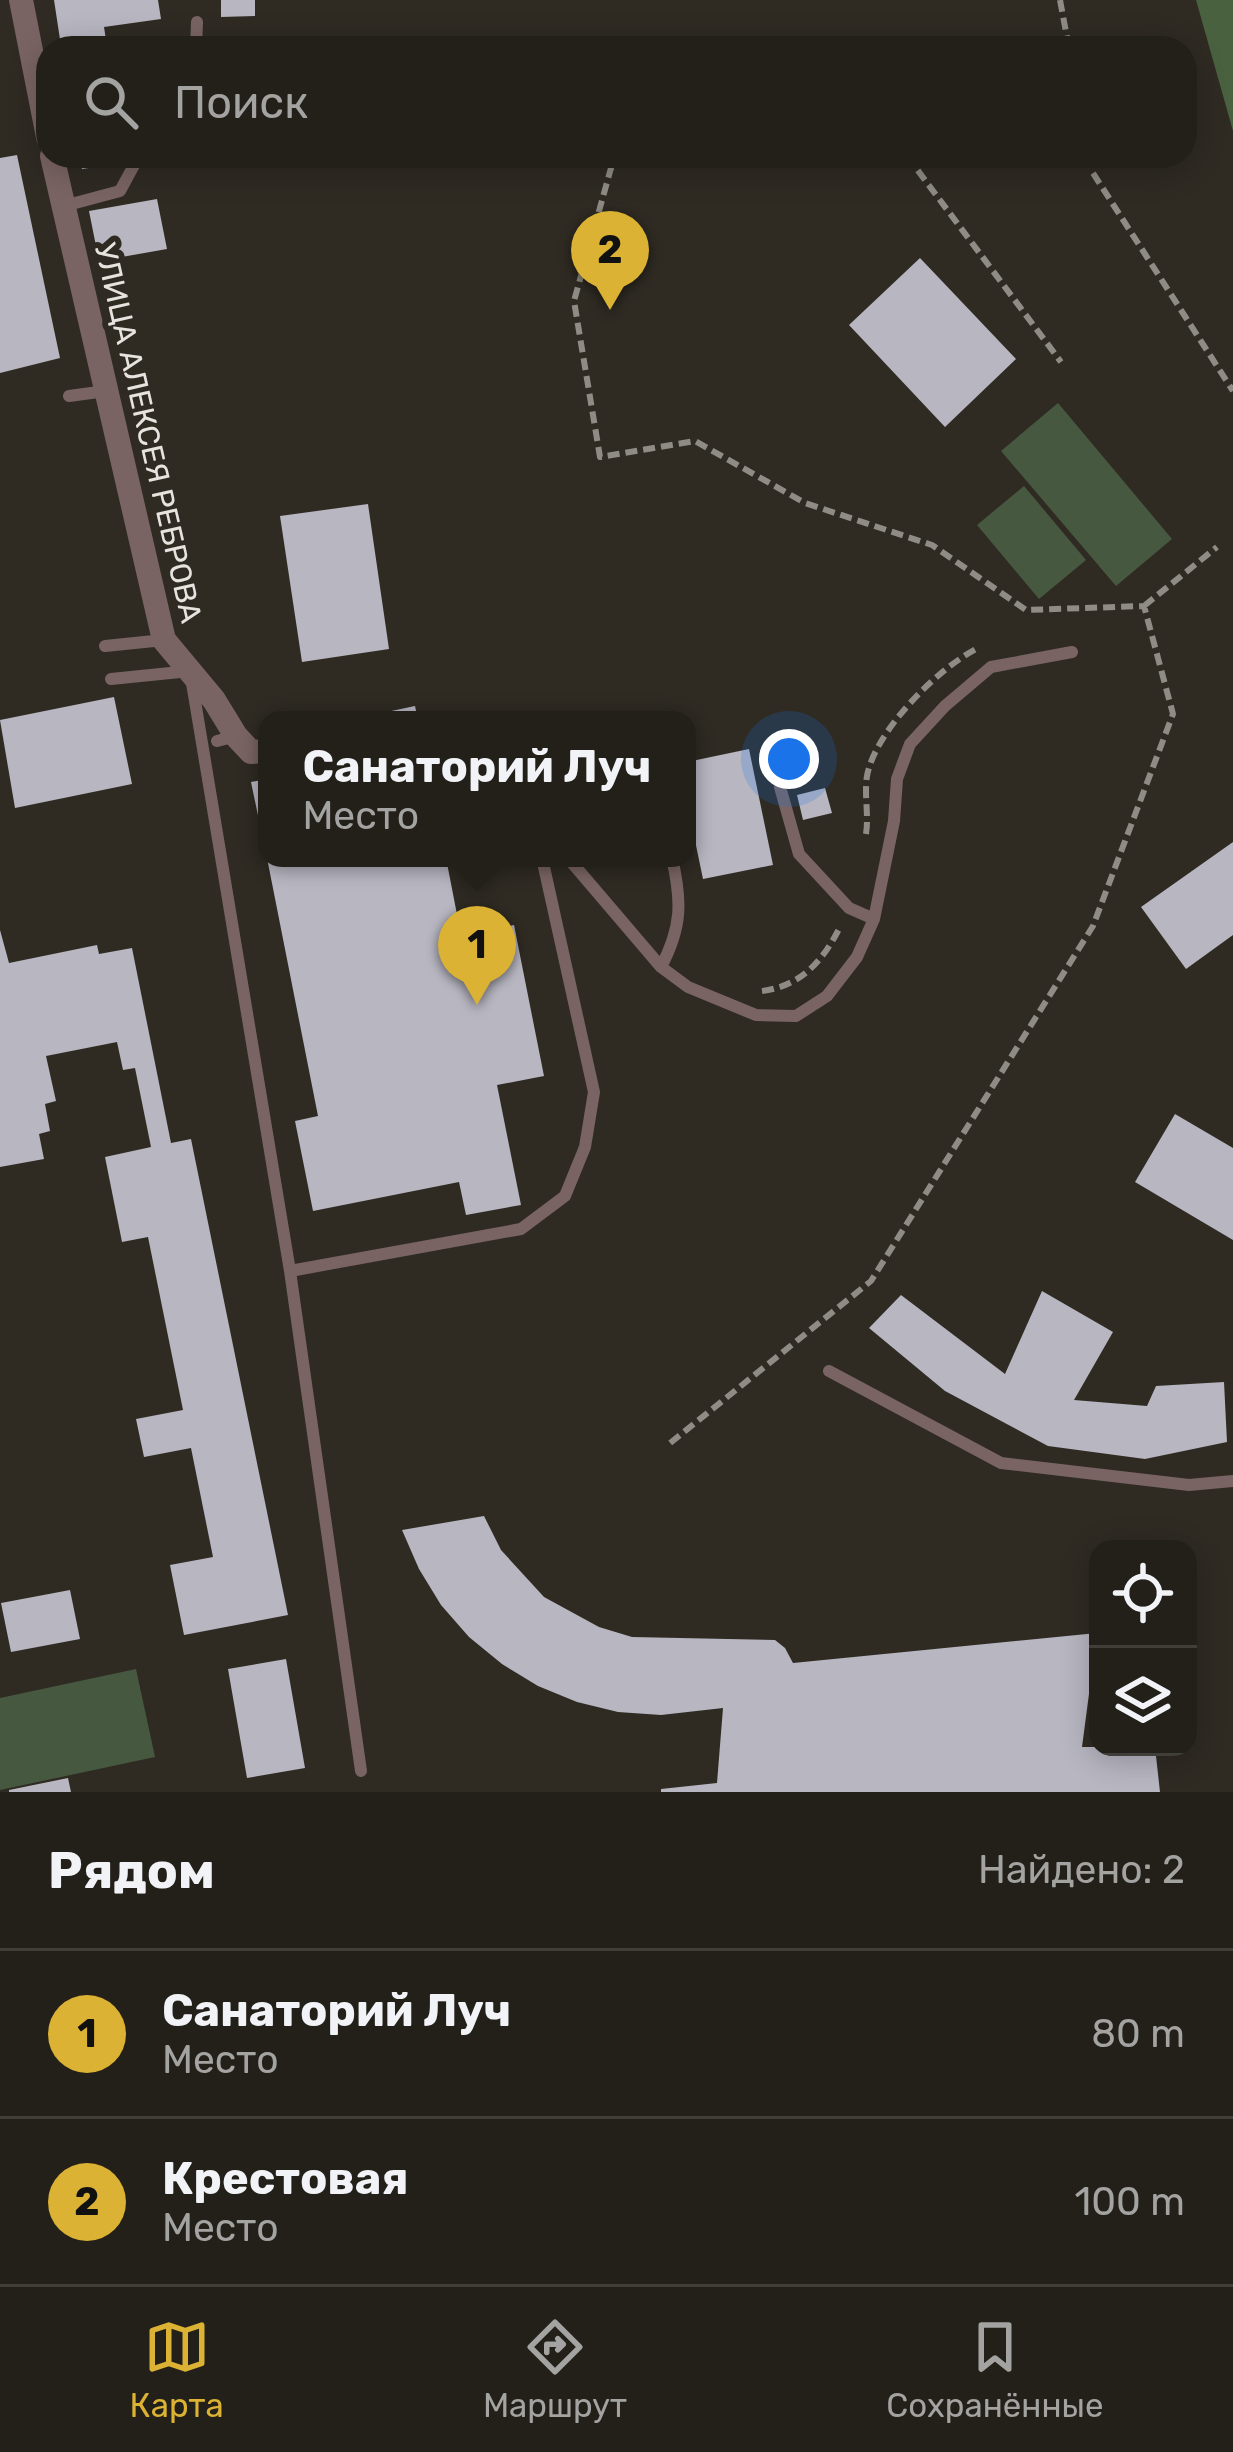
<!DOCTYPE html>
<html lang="ru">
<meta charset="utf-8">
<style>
body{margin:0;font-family:Rubik,sans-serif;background:#2b2823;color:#f1f3f6}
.controls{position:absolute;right:36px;bottom:36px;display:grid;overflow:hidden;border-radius:24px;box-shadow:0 6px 30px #0003}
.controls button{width:108px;height:108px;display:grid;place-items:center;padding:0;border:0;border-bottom:3px solid #403e39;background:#23201a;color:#f1f3f6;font:60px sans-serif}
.you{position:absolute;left:789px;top:759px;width:42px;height:42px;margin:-30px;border:9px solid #fff;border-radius:50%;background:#1a73e8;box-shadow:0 0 0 18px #1a73e833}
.badge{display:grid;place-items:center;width:78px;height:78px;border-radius:50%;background:#dbb233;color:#111;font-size:39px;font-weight:700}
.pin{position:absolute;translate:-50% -99px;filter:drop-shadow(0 3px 6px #0008)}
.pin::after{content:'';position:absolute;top:63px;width:42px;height:36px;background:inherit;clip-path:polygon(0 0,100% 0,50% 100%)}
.popup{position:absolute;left:258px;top:711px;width:438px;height:156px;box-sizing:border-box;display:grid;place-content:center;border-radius:24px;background:#23201a;filter:drop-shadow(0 3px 9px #0005);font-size:39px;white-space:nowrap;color:#a3a3a2}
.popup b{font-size:45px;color:#f1f3f6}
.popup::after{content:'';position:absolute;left:50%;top:100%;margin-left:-24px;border:24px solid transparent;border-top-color:#23201a}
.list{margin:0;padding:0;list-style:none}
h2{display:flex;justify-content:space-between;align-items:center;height:156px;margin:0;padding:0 48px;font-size:51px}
h2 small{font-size:39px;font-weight:400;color:#a3a3a2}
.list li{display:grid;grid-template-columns:78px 1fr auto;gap:36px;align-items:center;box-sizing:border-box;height:168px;padding:0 48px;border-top:3px solid #403e39}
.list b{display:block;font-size:45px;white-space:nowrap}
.list p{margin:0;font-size:39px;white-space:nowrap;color:#a3a3a2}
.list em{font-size:39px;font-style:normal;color:#a3a3a2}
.icon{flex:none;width:66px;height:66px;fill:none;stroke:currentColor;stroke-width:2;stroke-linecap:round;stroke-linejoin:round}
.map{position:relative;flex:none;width:1233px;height:1792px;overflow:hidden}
.search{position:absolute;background:#23201a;box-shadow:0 6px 30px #0003;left:36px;right:36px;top:36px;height:132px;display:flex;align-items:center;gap:30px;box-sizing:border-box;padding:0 42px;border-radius:36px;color:#a3a3a2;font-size:45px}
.sheet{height:492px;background:#23201a}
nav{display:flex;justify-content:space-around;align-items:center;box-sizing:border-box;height:168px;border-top:3px solid #403e39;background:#23201a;font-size:33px;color:#a3a3a2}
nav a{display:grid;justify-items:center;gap:6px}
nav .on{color:#dbb233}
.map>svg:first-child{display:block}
.green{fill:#475840}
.forest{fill:#49613f}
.building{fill:#b7b6c1}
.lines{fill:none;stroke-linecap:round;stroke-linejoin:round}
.path{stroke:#8f8c85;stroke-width:6;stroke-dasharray:12 6;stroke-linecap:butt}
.service{stroke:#796463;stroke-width:12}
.minor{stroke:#796463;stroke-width:24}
.labels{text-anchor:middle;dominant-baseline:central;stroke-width:12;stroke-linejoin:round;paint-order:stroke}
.street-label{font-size:30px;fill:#e7e4df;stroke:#2f2b23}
</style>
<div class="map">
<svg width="1233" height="1792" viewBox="0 0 1233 1792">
<rect width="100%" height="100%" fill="#2f2b23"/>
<path class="green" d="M1058,403L1172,539L1116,586L1001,451Z
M1024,486L1086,560L1039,599L977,525Z
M136,1669L155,1757L0,1790V1698Z"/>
<path class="forest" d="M1196,0H1233V131Z"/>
<path class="building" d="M54,0H158L161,19L104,27L106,40L61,46Z
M221,0H255V16L221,17Z
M17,155L60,358L0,373V158Z
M80,156H124L125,162L82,169Z
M157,199L167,249L99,261L89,211Z
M920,258L1016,359L945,427L849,325Z
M368,504L389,649L302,662L280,516Z
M114,697L132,784L15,808L0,720Z
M415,706L418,720H359L358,718Z
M749,749L773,865L703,879L687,802V762Z
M267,779V849H265L251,782Z
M825,788L832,813L803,820L797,795Z
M1233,842V935L1186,969L1141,907Z
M267,858H446L461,935L514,925L544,1076L497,1085L521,1205L466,1215L459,1182L313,1211L295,1121L318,1116Z
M0,930L9,963L97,945L99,954L132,948L171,1143L191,1139L288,1615L184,1635L170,1565L213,1557L191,1448L144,1457L136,1419L183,1410L148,1237L122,1242L105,1157L151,1147L135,1068L123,1070L117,1042L46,1056L56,1101L45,1104L50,1131L39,1134L44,1159L0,1167Z
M1175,1114L1233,1148V1240L1135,1182Z
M1042,1291L1113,1332L1074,1400L1147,1406L1156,1386L1224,1382L1227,1442L1145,1459L1048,1446L945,1391L869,1328L901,1295L1005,1374Z
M484,1516L501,1550L544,1597L599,1627L632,1637L775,1640L785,1648L793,1663L1097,1633L1082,1747H1155L1160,1792H661V1789L717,1783L723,1708L661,1715L618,1712L577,1702L538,1686L502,1664L469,1637L441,1605L419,1569L402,1530Z
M70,1590L80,1639L11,1652L1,1603Z
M286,1659L305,1768L247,1778L228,1669Z
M68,1778L71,1792H9V1790Z"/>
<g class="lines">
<path class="path" d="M1060,0L1069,48
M627,156L611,168L574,301L600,457L695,441L805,503L932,545L1026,610L1144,606L1173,714L1093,926L871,1281L669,1444
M907,156L1061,362
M1089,156L1091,170L1233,391
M1144,606L1217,547
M866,834C869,815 864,795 867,776C875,731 938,668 978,648
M762,991C801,986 823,961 840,927"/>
<path class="service" d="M196,48L197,22
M64,206L120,191L139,156
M69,396L106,391
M105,646L164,640
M111,679L190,671L290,1271L361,1771
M217,741L236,736
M780,787L799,854L849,908L874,919
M568,858L661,967L688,987L756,1015L796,1016L827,996L857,957L874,919L894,821L897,779L910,744L945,706L991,667L1072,652
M661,967C682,927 682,902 672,858
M290,1271L521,1229L565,1196L585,1147L594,1092L542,858
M829,1371L1001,1463L1189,1485L1233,1481"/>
<path class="minor" d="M21,0L48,137
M52,156L164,640L214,700L236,736L251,752L267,751"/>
</g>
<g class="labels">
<g class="street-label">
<text transform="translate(148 433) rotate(77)">УЛИЦА АЛЕКСЕЯ РЕБРОВА</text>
</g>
</g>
</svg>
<div class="controls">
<button><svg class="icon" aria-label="locate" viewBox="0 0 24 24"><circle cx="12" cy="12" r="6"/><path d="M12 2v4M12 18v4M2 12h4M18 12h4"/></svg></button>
<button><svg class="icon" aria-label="layers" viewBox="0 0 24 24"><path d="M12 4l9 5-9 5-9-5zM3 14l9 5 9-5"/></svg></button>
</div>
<div class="you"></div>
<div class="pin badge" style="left:477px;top:1005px">1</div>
<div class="popup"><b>Cанаторий Луч</b>Место</div>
<div class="pin badge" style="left:610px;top:310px">2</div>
<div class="search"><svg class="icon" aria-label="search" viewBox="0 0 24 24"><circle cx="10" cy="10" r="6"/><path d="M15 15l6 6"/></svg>Поиск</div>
</div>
<section class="sheet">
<h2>Рядом<small>Найдено: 2</small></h2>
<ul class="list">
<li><span class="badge">1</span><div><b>Cанаторий Луч</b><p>Место</p></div><em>80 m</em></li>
<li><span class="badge">2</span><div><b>Крестовая</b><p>Место</p></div><em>100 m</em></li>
</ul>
</section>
<nav>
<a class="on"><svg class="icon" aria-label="map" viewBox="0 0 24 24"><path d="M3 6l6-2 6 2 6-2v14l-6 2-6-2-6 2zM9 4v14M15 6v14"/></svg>Карта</a>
<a><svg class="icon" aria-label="directions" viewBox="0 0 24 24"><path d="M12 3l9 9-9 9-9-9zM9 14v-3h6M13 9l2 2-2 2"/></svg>Маршрут</a>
<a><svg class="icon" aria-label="saved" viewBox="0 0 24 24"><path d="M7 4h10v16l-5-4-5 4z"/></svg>Сохранённые</a>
</nav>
